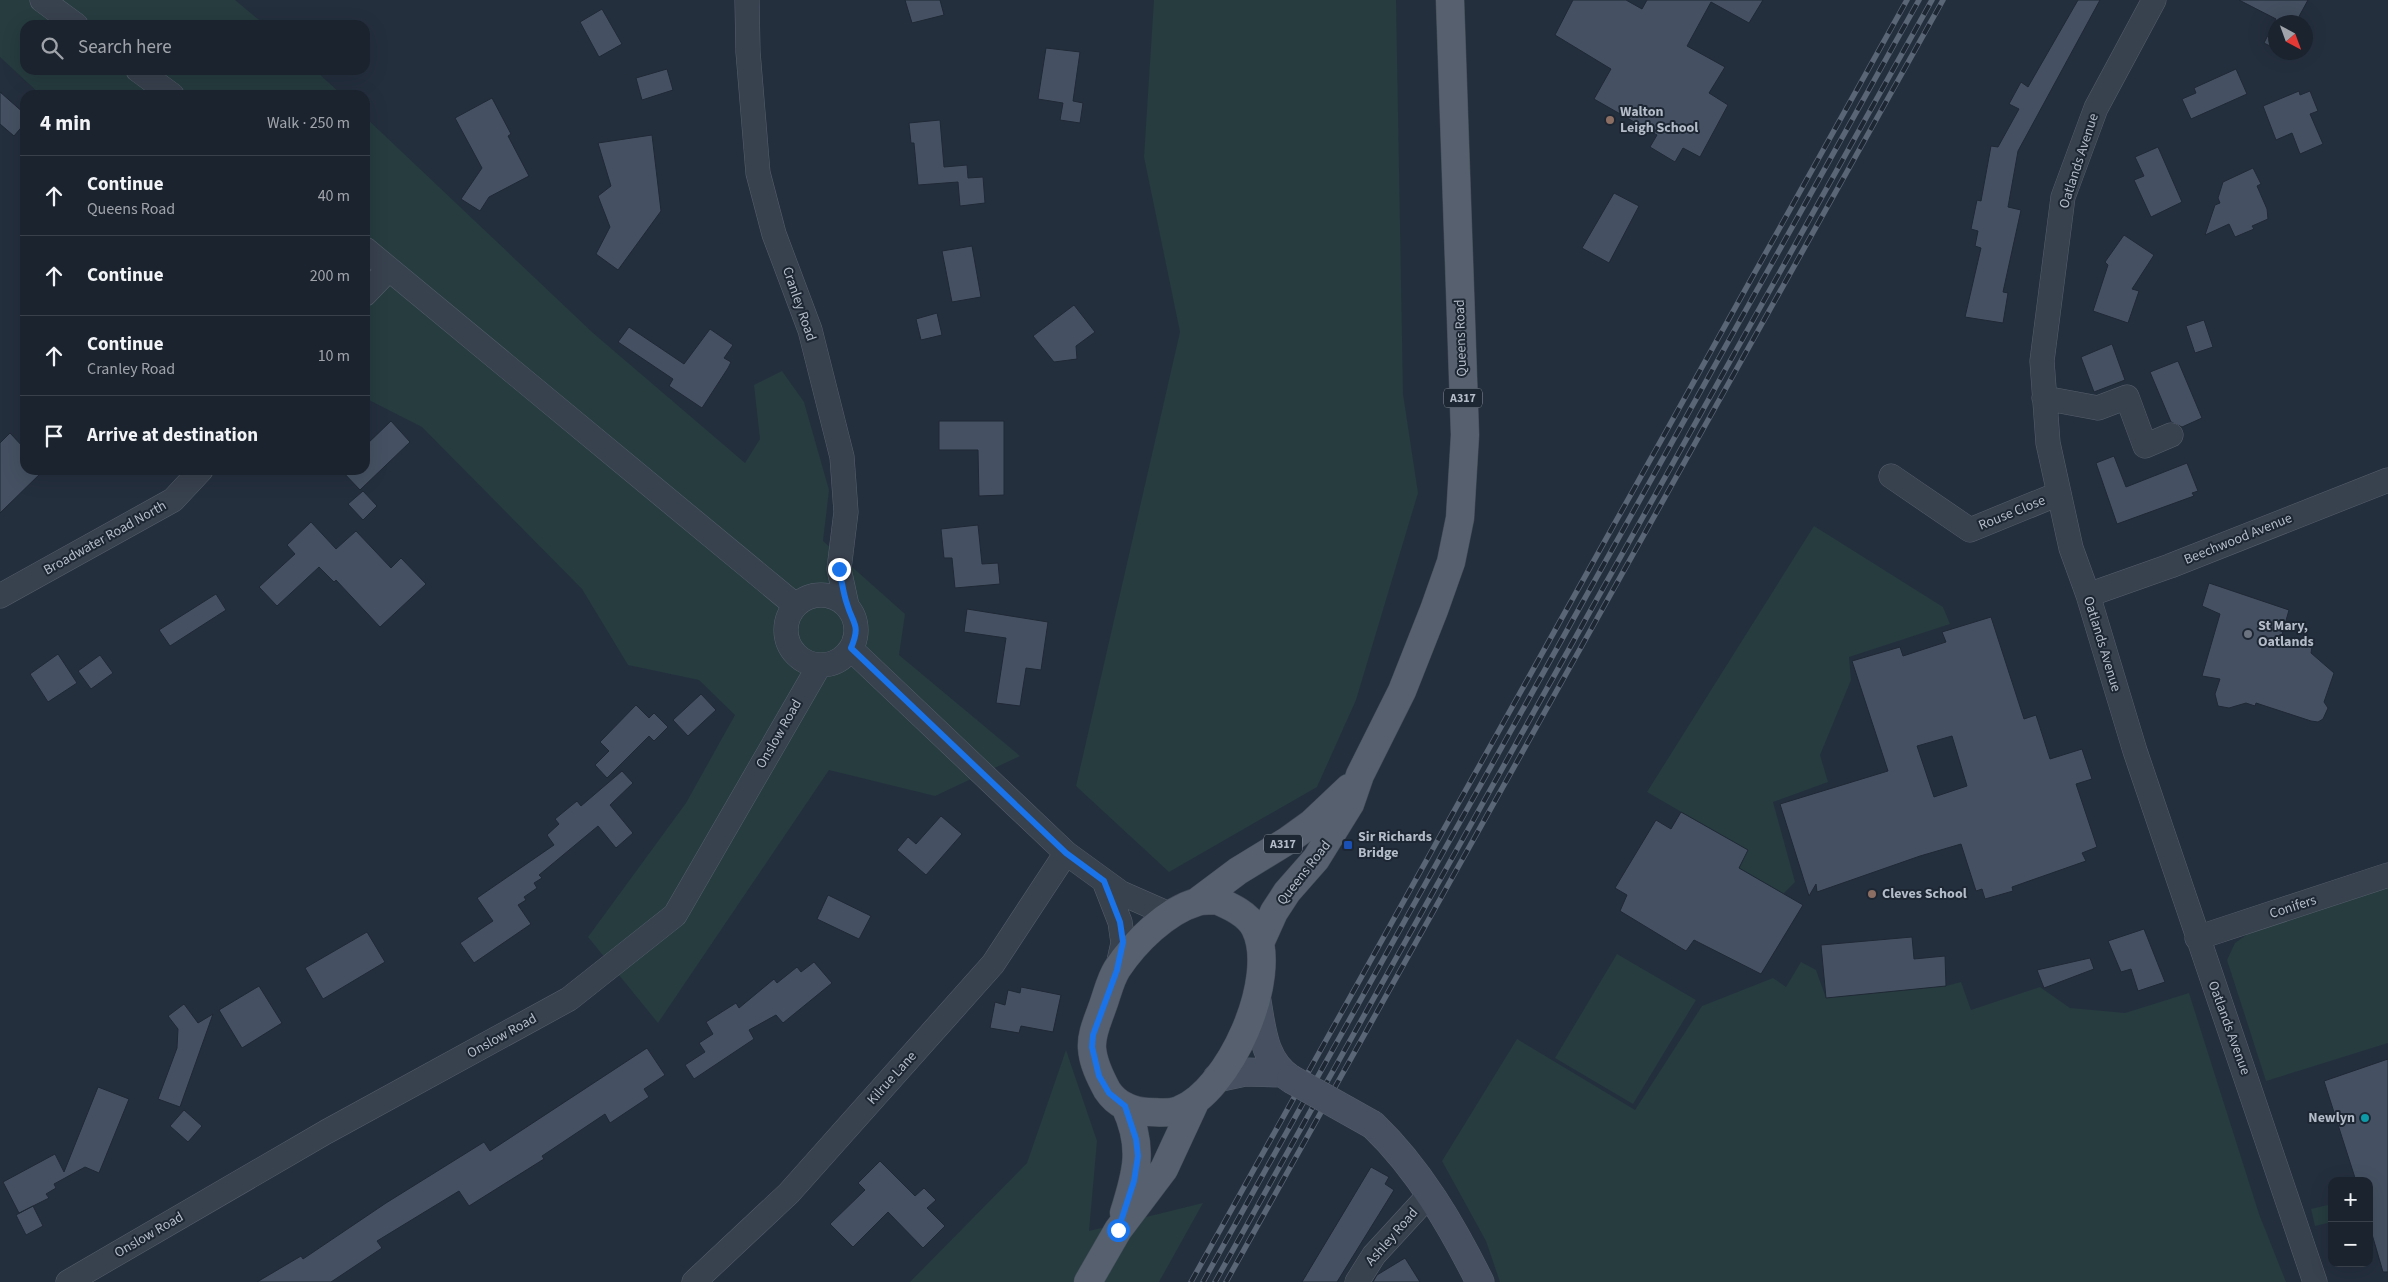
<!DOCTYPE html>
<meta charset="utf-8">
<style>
body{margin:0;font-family:"Source Sans 3",sans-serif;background:#282f3a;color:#f1f3f6}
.controls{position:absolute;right:15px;bottom:15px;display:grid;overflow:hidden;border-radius:10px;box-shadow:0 5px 20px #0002}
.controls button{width:45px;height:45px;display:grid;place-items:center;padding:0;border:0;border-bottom:1px solid #39404a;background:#1b232e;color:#f1f3f6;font:25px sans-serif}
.compass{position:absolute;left:2268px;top:15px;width:45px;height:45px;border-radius:50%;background:#1b232e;box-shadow:0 5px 20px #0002;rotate:139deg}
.stop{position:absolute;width:15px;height:15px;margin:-11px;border:4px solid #1a73e8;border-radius:50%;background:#fff}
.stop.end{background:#1a73e8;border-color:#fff;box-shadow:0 1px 5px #0008}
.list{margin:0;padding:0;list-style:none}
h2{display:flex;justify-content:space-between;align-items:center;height:65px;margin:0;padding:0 20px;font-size:21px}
h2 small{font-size:16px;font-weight:400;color:#a0a4aa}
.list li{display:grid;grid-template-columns:32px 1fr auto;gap:15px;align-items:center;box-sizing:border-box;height:80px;padding:0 20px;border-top:1px solid #39404a}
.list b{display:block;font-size:19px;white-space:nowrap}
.list p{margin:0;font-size:16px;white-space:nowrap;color:#a0a4aa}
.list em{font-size:16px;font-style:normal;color:#a0a4aa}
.icon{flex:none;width:28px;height:28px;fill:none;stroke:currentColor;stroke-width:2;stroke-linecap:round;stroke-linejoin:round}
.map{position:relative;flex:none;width:2388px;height:1282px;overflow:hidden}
.search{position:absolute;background:#1b232e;box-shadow:0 5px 20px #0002;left:20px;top:20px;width:350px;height:55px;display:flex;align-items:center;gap:12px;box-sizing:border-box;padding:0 18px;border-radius:15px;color:#a0a4aa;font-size:19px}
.panel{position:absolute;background:#1b232e;box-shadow:0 5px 20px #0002;left:20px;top:90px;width:350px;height:385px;border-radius:15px}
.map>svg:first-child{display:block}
.green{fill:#263c3f}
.building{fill:#455162;stroke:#1f2835;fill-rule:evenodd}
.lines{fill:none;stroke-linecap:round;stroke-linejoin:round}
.minor-casing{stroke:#565f6c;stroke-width:25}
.secondary-casing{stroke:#565f6c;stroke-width:29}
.primary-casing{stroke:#414a57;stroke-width:29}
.minor{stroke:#38414e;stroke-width:24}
.secondary{stroke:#465061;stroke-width:28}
.primary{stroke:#56606e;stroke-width:28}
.rail-casing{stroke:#5a6575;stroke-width:5.5}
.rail{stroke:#1d2633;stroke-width:4;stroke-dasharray:11;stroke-linecap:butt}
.secondary-bridge-casing{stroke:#565f6c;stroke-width:29;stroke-linecap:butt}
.secondary-bridge{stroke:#465061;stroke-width:28}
.route{stroke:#1a73e8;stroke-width:6}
.education-dot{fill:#8d6e63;stroke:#1d2633;stroke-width:2}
.worship-dot{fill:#6b7280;stroke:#1d2633;stroke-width:2}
.transit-dot{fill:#1a4fb4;stroke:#1d2633;stroke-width:2}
.culture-dot{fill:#0f9aa8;stroke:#1d2633;stroke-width:2}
.labels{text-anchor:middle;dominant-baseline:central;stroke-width:4;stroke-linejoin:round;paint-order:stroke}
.shield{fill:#1d2633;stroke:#878f9c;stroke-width:1}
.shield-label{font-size:12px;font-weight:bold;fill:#b4bcc9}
.poi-label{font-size:14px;font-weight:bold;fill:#b4bcc9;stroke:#1d2633;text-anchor:start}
.street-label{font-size:14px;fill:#b4bcc9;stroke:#1d2633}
</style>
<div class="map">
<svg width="2388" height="1282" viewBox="0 0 2388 1282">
<rect width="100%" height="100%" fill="#242f3e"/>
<path class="green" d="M0,0H235L265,25H25V70H315L342,95H41L0,57Z
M1154,0H1396L1403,394L1418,493L1356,700L1317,787L1169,872L1076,786L1180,332L1144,157Z
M365,117L593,333L745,463L760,439L754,385L782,371L804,402L829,490L823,541L905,614L899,655L1020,756L935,796L829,770L658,1023L588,937L686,803L735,715L699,680L628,665L582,589L422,427L365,398Z
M1814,526L1943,607L1950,624L1849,657L1851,680L1820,755L1828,782L1773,802L1795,882L1783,894L1739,868L1747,850L1647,792Z
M2388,887V1043L2266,1081L2227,960L2235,943L2252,931Z
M1617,954L1696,1000L1633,1104L1555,1058Z
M1801,962L1816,970L1826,998L1946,986L1961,982L1971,1010L2040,987L2070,1008L2125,1013L2189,993L2259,1214L2286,1282H1500L1486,1241L1442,1161L1517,1039L1635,1110L1702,1006L1773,978L1786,987Z
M1066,1050L1097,1141L1089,1231L1203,1203L1159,1282H910L1027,1163Z
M2332,1204V1222L2315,1226L2311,1209Z"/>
<path class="building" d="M905,0H940L944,15L912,23Z
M1573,0H1626L1642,9L1647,0H1763L1749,23L1711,2L1687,46L1725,67L1709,93L1728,105L1700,157L1683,148L1675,162L1650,147L1657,135L1594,99L1611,69L1555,35Z
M2078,0H2100L2018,151L2008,207L2021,210L2003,292L2008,293L2003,323L1965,317L1981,248L1975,246L1978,231L1971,229L1977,200L1981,201L1991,146L1998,147L2019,109L2009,104L2021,82L2028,87Z
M2239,0H2308L2296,22H2276V49L2264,43L2276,19Z
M602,9L622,44L599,57L580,22Z
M1046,48L1080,52L1073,101L1083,103L1080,123L1060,120L1063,103L1038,99Z
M667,69L673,90L642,100L636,78Z
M2236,69L2247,94L2191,119L2182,99L2196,93L2194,88Z
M2299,91L2300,95L2310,91L2318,111L2310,114L2323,144L2300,154L2292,133L2276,140L2263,106Z
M0,92L25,114V123L14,136L0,124Z
M492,98L511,134L508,136L529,176L489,197L480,211L461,199L482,168L455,118Z
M940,120L944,167L967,165L968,178L983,177L985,203L960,206L958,182L918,185L914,143H911L909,123Z
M652,135L661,211L618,270L596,254L610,227L598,196L611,186L598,143Z
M2158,147L2182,202L2151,217L2134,180L2144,176L2135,157Z
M2253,168L2261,184L2257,186L2267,209L2268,219L2252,226L2254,229L2235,237L2229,224L2205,235L2215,205L2220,203L2218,198L2223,182Z
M1614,193L1639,206L1609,263L1582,248Z
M2124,235L2154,255L2132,289L2139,291L2128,323L2093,311L2108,265L2105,262Z
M972,246L981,297L952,302L942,251Z
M1074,305L1095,332L1076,346L1077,359L1054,362L1033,336Z
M937,313L942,335L921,340L916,319Z
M2204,320L2213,347L2195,353L2186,326Z
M629,327L684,364L710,329L733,345L724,358L731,362L728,368L702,408L669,386L673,379L618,342Z
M2112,344L2125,380L2094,392L2081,357Z
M2178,361L2202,418L2182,427L2171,422L2150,372Z
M391,421L410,442L360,490L341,470H365V446Z
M939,421H1004V495L979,496L978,450H939Z
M10,433L25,449V470H44L0,513V443Z
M2114,456L2126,487L2187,463L2198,491L2192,493L2194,496L2117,524L2096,463Z
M363,491L377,506L363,520L348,504Z
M311,522L336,549L356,531L391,568L401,558L426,584L380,627L336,580L334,582L319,567L277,606L259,587L295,554L287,545Z
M978,525L982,564L998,563L1000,584L955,588L952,558H944L941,529Z
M2209,583L2289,610L2281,638L2312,647L2311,653L2334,673L2324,702L2328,708L2323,719L2318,722L2311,721L2256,703L2255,706L2246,703L2229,708L2218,706L2215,694L2220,679L2202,676L2220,614L2202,606Z
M216,594L226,610L170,646L159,630Z
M967,609L1048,622L1041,670L1026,668L1020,706L996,703L1006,638L964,632Z
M1991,617L2024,719L2036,715L2050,759L2082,749L2092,779L2076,784L2097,847L2082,853L2086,861L2012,887L2013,891L1985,899L1982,889L1976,891L1961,844L1920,856L1817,892L1816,884L1809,896L1780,804L1888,771L1852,661L1900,647L1903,656L1946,642L1942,632ZM1952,736L1967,786L1934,797L1917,746Z
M58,654L77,683L48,702L30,674Z
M100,655L113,673L91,689L78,671Z
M701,694L716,710L688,736L673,720Z
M636,705L649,718L654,713L668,727L654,741L649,736L607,778L595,765L609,751L600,742Z
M622,771L633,783L610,805L633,833L616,848L598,826L539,875L542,878L534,883L537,888L524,897L526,900L518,905L531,924L474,963L460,943L493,921L477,898L554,845L547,835L559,824L555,819L577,801L581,806Z
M1681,812L1748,850L1739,868L1803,905L1761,974L1694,940L1686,951L1620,911L1627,895L1615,888L1656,820L1671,829Z
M941,816L962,834L926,875L897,850L908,837L916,844Z
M828,895L871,916L859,939L817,919Z
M2144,929L2165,982L2138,991L2131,969L2121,972L2108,941Z
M367,932L385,962L323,999L305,968Z
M1912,937L1914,959L1945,956L1946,986L1826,998L1821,945Z
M2090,958L2094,969L2044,988L2037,970Z
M814,962L832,983L783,1023L776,1015L749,1030L754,1039L694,1079L685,1065L705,1052L699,1043L713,1034L706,1022L736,1003L739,1008L774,979L777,983L797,967L801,972Z
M259,986L282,1023L242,1048L219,1010Z
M1021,987L1061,995L1053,1032L1021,1026L1019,1033L990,1028L995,1002L1005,1005L1008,990L1020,993Z
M184,1004L198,1023L213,1014L180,1107L158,1099L177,1048L178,1029L168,1016Z
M647,1048L665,1075L644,1089L649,1097L610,1123L605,1114L542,1156L544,1159L536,1164L469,1206L459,1191L377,1241L382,1248L331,1282H257L301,1256L303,1259L386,1203L484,1142L490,1151Z
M2388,1059V1272H2383L2369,1224V1181H2356L2324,1081Z
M98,1087L129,1099L99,1173L85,1167L54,1184L56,1188L46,1194L49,1198L19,1213L3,1182L55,1154L64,1172Z
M184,1110L202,1126L188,1142L170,1126Z
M880,1161L915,1196L924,1188L936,1200L927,1208L945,1226L923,1248L888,1212L853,1247L830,1224L865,1190L858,1183Z
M1371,1167L1389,1177L1385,1184L1394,1190L1337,1282H1302Z
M33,1206L43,1226L26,1235L16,1215Z
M1405,1258L1420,1282H1373L1377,1275Z"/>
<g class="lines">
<g class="minor-casing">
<path id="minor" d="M42,0L76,25
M747,0L748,52L758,173L774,234L810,330L842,457L846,512L839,569L847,606
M2154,0L2096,108L2063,197L2042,361L2048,443L2071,548L2088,595L2135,751L2315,1282
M138,70L172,95
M365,249L795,605
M365,294L389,269
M2044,398L2098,408L2127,397L2145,446L2171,435
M1891,476L1970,530L2058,494
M786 630a35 35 0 1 1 70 0a35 35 0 1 1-70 0Z
M2088,595L2170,566L2388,480
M0,596L173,500L201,470
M851,649L1066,853L1121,893L1171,915
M1104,881L1120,922L1123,943L1117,970
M2197,938L2388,875
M68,1282L326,1132L569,999L675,915L819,666
M694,1282L789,1193L993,964L1066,853
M1357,1282L1374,1255L1430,1194"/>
</g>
<g class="secondary-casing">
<path id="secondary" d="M1257,1001C1262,1030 1264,1062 1291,1079
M1217,1078L1245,1072L1282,1073
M1373,1125C1419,1169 1452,1226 1480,1282"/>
</g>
<g class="primary-casing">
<path id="primary" d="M1216,900C1230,906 1248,914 1255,928C1280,978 1229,1091 1179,1110C1170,1114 1158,1112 1149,1112C1132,1112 1116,1104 1107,1090C1100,1077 1093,1063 1092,1048C1091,1034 1098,1020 1102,1008C1107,995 1110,980 1117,969C1135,942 1166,911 1197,902C1203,900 1210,901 1216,900Z
M1198,901L1238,871L1287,841L1312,823L1349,788
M1260,943L1274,912L1287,892L1316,859L1350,804L1360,775L1402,691L1434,610L1451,562L1460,518L1465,435L1450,0
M1124,1213C1137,1172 1144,1147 1125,1106
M1088,1282L1118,1230L1164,1169L1196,1100"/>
</g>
<use href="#minor" class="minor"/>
<use href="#secondary" class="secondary"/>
<use href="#primary" class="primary"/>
<g class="rail-casing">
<path id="rail" d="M1191,1282L1907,0
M1203,1282L1919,0
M1215,1282L1932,0
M1226,1282L1943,0"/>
</g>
<use href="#rail" class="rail"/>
<g class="secondary-bridge-casing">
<path id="secondary-bridge" d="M1291,1079L1373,1125"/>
</g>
<use href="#secondary-bridge" class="secondary-bridge"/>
</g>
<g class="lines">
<path class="route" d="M839,569C842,581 843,593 847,604C853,625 861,624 851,648L1066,853L1104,881L1120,922L1123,942L1117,970L1093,1035L1092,1047L1099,1076L1109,1093L1125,1106L1136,1139L1138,1156L1134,1181L1118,1230"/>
</g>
<g class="education-dot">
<circle cx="1610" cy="120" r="5"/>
<circle cx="1872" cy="894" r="5"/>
</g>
<circle class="worship-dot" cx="2248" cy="634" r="5"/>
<rect class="transit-dot" x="1343" y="840" width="10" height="10" rx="2.5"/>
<circle class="culture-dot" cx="2365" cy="1118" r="5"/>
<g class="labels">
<g class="shield">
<rect x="1444" y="388.5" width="38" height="19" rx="4"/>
<rect x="1264" y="834.5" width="38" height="19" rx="4"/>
</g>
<g class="shield-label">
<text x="1463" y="398">A317</text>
<text x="1283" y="844">A317</text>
</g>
<g class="poi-label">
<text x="1620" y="112">Walton<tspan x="1620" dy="16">Leigh School</tspan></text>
<text x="2258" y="626">St Mary,<tspan x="2258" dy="16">Oatlands</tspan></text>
<text x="1358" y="837">Sir Richards<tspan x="1358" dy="16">Bridge</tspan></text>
<text x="1882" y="894">Cleves School</text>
<text x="2355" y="1118" text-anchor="end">Newlyn</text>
</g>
<g class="street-label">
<text transform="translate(2079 161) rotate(-72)">Oatlands Avenue</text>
<text transform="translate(799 304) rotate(71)">Cranley Road</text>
<text transform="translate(1461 338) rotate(-92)">Queens Road</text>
<text transform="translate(2012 513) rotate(-22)">Rouse Close</text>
<text transform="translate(105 538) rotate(-29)">Broadwater Road North</text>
<text transform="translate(2238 539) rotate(-22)">Beechwood Avenue</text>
<text transform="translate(2102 644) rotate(73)">Oatlands Avenue</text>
<text transform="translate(779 734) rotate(-60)">Onslow Road</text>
<text transform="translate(1304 873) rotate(-52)">Queens Road</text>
<text transform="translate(2293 907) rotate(-18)">Conifers</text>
<text transform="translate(2229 1028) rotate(70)">Oatlands Avenue</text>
<text transform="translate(502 1036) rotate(-29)">Onslow Road</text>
<text transform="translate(892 1078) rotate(-48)">Kilrue Lane</text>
<text transform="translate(149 1235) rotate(-30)">Onslow Road</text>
<text transform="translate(1392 1237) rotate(-49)">Ashley Road</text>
</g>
</g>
</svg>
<div class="controls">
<button>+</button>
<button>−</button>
</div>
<svg class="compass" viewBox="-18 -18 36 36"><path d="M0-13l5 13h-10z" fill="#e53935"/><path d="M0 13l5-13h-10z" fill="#a0a4aa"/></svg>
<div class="stop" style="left:1118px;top:1230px"></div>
<div class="stop end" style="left:839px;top:569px"></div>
<div class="search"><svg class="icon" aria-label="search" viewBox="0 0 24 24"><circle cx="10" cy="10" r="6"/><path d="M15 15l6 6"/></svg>Search here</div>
<section class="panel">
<h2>4 min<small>Walk · 250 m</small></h2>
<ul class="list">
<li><svg class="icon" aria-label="ahead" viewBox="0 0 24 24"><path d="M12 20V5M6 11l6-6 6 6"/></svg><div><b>Continue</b><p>Queens Road</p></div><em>40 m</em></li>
<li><svg class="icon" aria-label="ahead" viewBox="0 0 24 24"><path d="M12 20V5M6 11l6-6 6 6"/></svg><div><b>Continue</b></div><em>200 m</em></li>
<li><svg class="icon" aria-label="ahead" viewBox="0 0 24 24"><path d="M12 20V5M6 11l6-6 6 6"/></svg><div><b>Continue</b><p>Cranley Road</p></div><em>10 m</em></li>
<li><svg class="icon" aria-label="arrive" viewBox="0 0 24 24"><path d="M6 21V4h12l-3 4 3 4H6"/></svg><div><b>Arrive at destination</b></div></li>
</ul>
</section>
</div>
